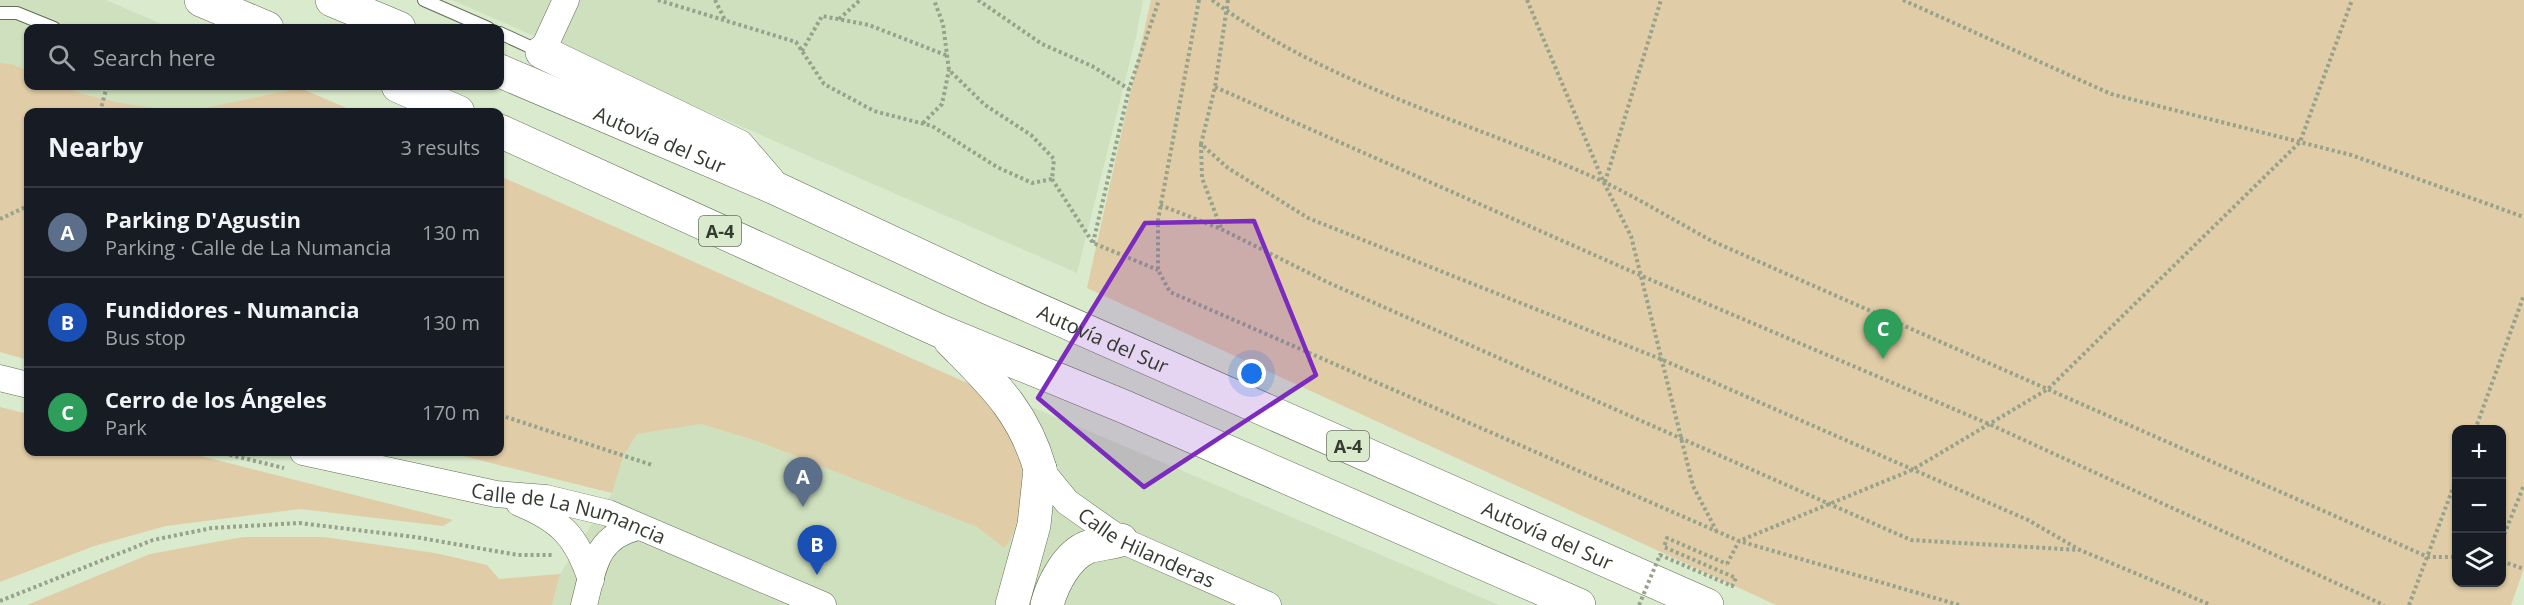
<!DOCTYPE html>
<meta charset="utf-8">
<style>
body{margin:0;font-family:"Open Sans",sans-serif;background:#242831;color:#f1f3f6}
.controls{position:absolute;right:18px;bottom:18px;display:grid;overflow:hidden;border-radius:12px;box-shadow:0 2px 4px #0004}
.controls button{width:54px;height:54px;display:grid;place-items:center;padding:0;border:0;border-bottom:2px solid #363941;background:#171b24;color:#f1f3f6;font:30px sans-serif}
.you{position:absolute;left:1252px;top:374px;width:21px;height:21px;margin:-15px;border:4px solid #fff;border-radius:50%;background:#1a73e8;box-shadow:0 0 0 9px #1a73e833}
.badge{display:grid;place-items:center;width:39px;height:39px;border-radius:50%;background:#2563eb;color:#fff;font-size:20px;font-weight:700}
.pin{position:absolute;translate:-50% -50px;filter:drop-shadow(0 2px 3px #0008)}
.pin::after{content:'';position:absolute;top:32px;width:21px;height:18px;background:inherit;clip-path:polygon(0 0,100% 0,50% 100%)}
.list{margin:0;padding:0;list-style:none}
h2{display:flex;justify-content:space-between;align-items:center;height:78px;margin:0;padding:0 24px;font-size:26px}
h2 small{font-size:20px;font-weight:400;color:#9ea1a6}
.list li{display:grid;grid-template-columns:39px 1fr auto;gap:18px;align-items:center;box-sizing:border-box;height:90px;padding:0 24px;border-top:2px solid #363941}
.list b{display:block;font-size:22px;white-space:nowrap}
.list p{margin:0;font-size:20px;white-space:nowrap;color:#9ea1a6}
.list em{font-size:20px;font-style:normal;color:#9ea1a6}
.icon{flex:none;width:33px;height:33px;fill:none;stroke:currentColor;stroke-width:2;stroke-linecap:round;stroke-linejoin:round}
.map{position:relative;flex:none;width:2524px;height:605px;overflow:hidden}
.search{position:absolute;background:#171b24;box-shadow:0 2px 4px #0004;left:24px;top:24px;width:480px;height:66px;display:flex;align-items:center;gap:15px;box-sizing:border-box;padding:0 21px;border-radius:12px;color:#9ea1a6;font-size:22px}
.panel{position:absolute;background:#171b24;box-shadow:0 2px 4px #0004;left:24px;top:108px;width:480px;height:348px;border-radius:12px}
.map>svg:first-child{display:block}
.built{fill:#cee0bd}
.green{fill:#e0cca6;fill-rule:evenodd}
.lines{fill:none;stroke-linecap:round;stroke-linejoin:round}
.lane-casing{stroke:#606d54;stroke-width:14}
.street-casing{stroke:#606d54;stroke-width:27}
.secondary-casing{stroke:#606d54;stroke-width:34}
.highway-casing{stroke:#606d54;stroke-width:34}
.path{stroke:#96a28c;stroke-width:4;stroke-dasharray:3 3;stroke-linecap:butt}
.lane{stroke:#fff;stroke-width:12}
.street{stroke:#fff;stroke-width:26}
.secondary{stroke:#fff;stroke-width:33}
.highway{stroke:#fff;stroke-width:33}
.path-bridge{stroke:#96a28c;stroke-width:4;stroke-dasharray:3 3;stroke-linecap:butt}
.marked{fill:#7b2cbf;fill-opacity:0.2;stroke:#7b2cbf;stroke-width:4.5;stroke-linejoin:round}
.labels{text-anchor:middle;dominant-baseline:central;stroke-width:4.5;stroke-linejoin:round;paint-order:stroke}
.shield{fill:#daeacd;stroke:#66705f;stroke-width:1.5}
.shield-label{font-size:18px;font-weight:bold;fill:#353b30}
.street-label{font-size:20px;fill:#353b30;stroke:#daeacd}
</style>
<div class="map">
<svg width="2524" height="605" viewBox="0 0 2524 605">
<rect width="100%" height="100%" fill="#daeacd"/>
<path class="built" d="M0,0H106L171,28H28V71L12,64L0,63Z
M452,0H1143L1136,37L1077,273Z
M64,86H295L300,88L185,112L121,103L83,94Z
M1034,408L1499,605H552L560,574L612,493L623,457L637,434L701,424L757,441L977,527L1004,548L1008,414Z"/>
<path class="green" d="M1151,0H2524V568L2511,605H1776L1087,288ZM2456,430H2502V582H2456Z
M0,63L12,64L28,71V86H64L83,94L121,103L185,112L300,88L356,112H28V360L0,352Z
M500,176L981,389C993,406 1011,425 1017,444C1026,470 1023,529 1004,548L977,527L757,441L701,424L637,434L623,457L612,493L447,452H500Z
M0,407L28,414V452H185L453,520L443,526L300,509L166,526L94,546L0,582Z
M243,537H324L435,553L487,565L499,579L560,574L552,605H27L150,554Z"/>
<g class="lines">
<g class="lane-casing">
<path id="lane" d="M424,0L488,28
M0,13H17L54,28
M500,33L541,52"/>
</g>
<g class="street-casing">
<g id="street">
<path d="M542,52L566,0"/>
<path d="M0,378L28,385"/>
<path id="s1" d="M303,452L496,494L546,498L608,513L823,605"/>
<path id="s2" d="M1040,469L1067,502L1121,540L1268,605"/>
<path d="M519,503C561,520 577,537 591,580"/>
<path d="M584,605C594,567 595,537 638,527"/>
</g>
</g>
<g class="secondary-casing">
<path id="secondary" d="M1012,605L1034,525L1040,469
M1047,605C1052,585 1067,555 1088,547C1098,544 1110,543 1121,540"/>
</g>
<g class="highway-casing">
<g id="highway">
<path d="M201,0L267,28"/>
<path d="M332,0L399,28"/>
<path d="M542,52L738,146L769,182"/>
<path id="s3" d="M500,71L775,188L989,288L1707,605"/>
<path d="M398,86L458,112"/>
<path d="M500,131L940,331L1125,407L1579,605"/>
<path d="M950,340C992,383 1023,410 1040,469"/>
</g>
</g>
<path class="path" d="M658,0L796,42L824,84L874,111L932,126L997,167L1032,183L1052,179L1054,159L1031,135L985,105L949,70L943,24L934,0
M715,0L725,20
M978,0L1042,44L1092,66L1129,89L1159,0
M1199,0L1158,220V270L1170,292L1739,541L1959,605
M1212,0C1329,87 1474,122 1604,182C1641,200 1677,222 1712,241L2428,557H2456
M1228,0L1215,87L1201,144L1228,168L1308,218L1663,360L2028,520L2080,550L2211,605
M1527,0L1604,183L1631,236L1693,486L1716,530
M1903,0L2111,94L2351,155L2524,217
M839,19L860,0
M802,51L822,16L869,25L948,56
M1215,87L1642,276L1989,424L2384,605
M100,112L107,86
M923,123L942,104L949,70
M1201,144L1202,178L1221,228
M1052,179L1093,243L1158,270
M1605,182L1661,0
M1160,205L1221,229L1327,282L1911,540L2079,550
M0,219L28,206
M1093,243L1129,89
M500,415L652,465
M2475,430L2524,295
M218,452L284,468
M2502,540L2524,485
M2502,561L2524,569
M1727,564L1739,541L1912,470L2048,389L2300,142L2352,0
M0,601L153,540L212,528L299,523L415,537L518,555H554
M2409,605L2456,480"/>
<use href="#lane" class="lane"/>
<use href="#street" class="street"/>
<use href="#secondary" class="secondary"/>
<use href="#highway" class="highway"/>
<path class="path-bridge" d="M1639,605L1660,555L1732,586L1736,578L1664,547L1667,538L1727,564"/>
</g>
<path class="marked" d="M1254,221L1316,375L1144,487L1038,398L1145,223Z"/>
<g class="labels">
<g class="shield">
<rect x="699" y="216" width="42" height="30" rx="4.5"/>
<rect x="1327" y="431" width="42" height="30" rx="4.5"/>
</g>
<g class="shield-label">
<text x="720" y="231">A-4</text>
<text x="1348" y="446">A-4</text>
</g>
<g class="street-label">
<text stroke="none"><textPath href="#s3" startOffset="174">Autovía del Sur</textPath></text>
<text stroke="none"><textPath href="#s3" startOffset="660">Autovía del Sur</textPath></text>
<text stroke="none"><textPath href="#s1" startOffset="273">Calle de La Numancia</textPath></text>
<text stroke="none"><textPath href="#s3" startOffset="1146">Autovía del Sur</textPath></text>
<text stroke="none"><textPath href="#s2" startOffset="135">Calle Hilanderas</textPath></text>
</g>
</g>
</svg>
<div class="controls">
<button>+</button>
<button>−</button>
<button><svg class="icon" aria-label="layers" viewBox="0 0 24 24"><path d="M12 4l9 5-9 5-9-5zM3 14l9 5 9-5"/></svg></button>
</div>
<div class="you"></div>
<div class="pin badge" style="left:803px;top:507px;background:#5c6f8a">A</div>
<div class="pin badge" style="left:817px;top:575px;background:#1a4fb4">B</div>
<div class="pin badge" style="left:1883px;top:359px;background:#2e9e5b">C</div>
<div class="search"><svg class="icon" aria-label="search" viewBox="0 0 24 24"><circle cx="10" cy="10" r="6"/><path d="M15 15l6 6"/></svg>Search here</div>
<section class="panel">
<h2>Nearby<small>3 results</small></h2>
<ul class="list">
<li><span class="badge" style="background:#5c6f8a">A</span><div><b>Parking D'Agustin</b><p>Parking · Calle de La Numancia</p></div><em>130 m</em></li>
<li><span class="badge" style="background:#1a4fb4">B</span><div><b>Fundidores - Numancia</b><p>Bus stop</p></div><em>130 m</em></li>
<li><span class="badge" style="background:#2e9e5b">C</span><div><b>Cerro de los Ángeles</b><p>Park</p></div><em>170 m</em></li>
</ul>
</section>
</div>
